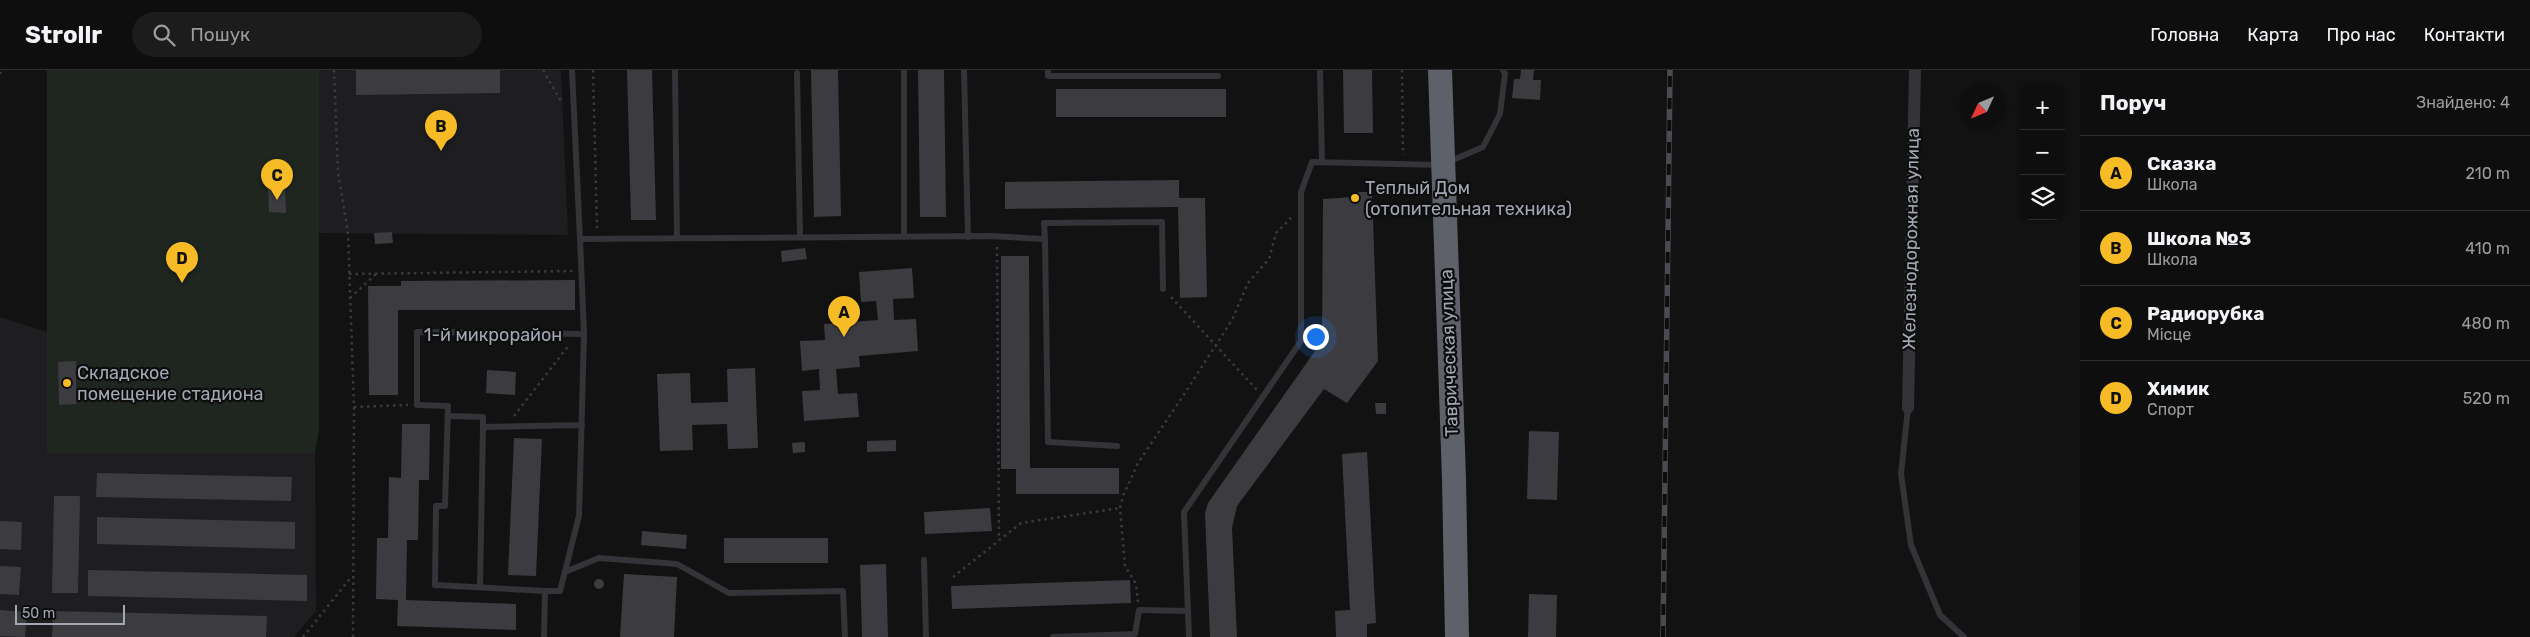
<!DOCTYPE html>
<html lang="uk">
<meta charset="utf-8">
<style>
body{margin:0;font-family:Rubik,sans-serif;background:#1c1c1c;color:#f1f3f6}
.controls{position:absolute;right:15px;top:15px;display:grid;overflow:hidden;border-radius:10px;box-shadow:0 1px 4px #0004}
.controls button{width:45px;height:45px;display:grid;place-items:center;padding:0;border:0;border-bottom:1px solid #2e2e2e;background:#0e0e0e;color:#f1f3f6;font:25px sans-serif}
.compass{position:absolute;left:1960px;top:15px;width:45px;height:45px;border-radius:50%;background:#0e0e0e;box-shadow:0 1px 4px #0004;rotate:226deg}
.scale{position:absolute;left:15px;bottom:12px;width:110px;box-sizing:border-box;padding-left:5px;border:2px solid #a2a7b4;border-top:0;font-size:14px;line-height:18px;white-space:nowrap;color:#a2a7b4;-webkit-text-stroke:4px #0d0d0e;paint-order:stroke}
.you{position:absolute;left:1315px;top:266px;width:18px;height:18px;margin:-12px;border:4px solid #fff;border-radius:50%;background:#1a73e8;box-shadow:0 0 0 8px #1a73e833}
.badge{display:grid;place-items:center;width:32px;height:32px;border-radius:50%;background:#f7bb26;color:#111;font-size:16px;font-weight:700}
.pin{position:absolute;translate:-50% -41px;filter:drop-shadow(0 1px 2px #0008)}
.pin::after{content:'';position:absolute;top:26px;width:18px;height:15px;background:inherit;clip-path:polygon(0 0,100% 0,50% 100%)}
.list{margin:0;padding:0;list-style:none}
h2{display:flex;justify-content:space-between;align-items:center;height:65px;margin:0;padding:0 20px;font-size:21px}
h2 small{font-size:16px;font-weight:400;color:#9b9c9e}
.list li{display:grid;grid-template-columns:32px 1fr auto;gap:15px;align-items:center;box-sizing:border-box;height:75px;padding:0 20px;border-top:1px solid #2e2e2e}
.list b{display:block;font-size:19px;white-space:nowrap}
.list p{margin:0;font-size:16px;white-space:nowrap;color:#9b9c9e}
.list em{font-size:16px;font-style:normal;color:#9b9c9e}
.icon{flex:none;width:28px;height:28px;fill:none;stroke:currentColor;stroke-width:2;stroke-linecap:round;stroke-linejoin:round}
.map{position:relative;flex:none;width:2080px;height:567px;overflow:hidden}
header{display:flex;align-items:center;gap:30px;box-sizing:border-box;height:70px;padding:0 25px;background:#0e0e0e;border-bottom:1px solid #2e2e2e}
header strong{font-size:24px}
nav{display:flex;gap:28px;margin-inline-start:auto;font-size:18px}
.search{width:350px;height:45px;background:#1c1c1c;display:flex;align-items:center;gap:12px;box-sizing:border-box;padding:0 18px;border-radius:28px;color:#9b9c9e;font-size:19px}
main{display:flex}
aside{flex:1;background:#0e0e0e}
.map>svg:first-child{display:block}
.built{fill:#1e1e20}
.green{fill:#1e261f}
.building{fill:#3c3c40}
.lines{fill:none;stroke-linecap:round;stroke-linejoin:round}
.path{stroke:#393a3f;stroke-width:2.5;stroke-dasharray:2.5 4;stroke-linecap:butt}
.lane{stroke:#333338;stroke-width:6}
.street{stroke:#333338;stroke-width:12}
.highway{stroke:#5e6169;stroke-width:24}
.rail-casing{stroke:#494b51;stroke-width:5.5}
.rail{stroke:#0d0d0e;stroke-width:4;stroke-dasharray:11;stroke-linecap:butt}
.poi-dot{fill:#f7bb26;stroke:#0d0d0e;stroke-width:2}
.labels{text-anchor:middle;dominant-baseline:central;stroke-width:4.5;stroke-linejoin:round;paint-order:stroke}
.poi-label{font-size:18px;fill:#a2a7b4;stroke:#0d0d0e;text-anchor:start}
.street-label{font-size:18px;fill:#a2a7b4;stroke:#0d0d0e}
</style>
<header>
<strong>Strollr</strong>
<div class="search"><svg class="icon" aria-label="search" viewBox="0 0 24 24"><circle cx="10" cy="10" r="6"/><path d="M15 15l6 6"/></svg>Пошук</div>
<nav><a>Головна</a><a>Карта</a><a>Про нас</a><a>Контакти</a></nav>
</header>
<main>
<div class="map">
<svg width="2080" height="567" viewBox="0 0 2080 567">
<rect width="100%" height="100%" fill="#121213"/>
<path class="built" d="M319,0H561L568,165L317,163Z
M0,247L47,262V383H315L316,541L294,567H0Z"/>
<path class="green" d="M47,0H319V360L315,383H47Z"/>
<path class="building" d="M356,0H500V23L356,25Z
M627,0H652L656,150H631Z
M811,0H838L841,146L814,147Z
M918,0H944L946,147H920Z
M1343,0H1372L1373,63H1344Z
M1521,0H1534L1533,10H1541L1540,30L1512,28L1514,9H1520Z
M1056,19H1226V47H1056Z
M1179,110V128H1205L1207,227L1180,228L1178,137L1005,139V112Z
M285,117L286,143L269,142L268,118Z
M1359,122H1372L1378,291L1347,333L1324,319L1237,436L1232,458L1237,567H1210L1205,443L1208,433L1322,271L1323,129L1352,127Z
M392,162L393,173L375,174L374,163Z
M805,178L807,189L782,192L781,181Z
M1001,186H1029L1030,398H1119V424H1016V399H1001Z
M912,198L914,228L893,229L894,250L916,249L918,281L859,286L860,297L836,299L838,324L857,323L859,347L804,351L802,321L820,320L819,299L802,301L800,271L825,270L824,254L878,250L876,231L861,232L859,202Z
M575,210V240H398V325H369L368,216H401V211Z
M76,291V334L59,335L58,292Z
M755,298L758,378L728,379L727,354L692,355L693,380L660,381L657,304L690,303L691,333L728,332L727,299Z
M487,300L516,302L515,325L486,323Z
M1375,333H1386V344H1376Z
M402,354H430L429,410H419L418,470H407L406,530L516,534V560L397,556L398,530L376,529L377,468H388L389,407L401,408Z
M1529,361L1559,362L1557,430L1527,429Z
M514,368L542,369L536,506L508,505Z
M896,370V381L867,382V371Z
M805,372V382L793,383L792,373Z
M1367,382L1376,553L1367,554V567H1336L1335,541L1350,540L1342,384Z
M97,403L292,407L291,431L96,427Z
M54,426H80L78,523H52Z
M990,438L992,461L925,464L924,442Z
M97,447L295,452V479L97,474Z
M0,451L22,452L21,480L0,479Z
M642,461L687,465L686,479L641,475Z
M724,468H828V493H724Z
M886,494L888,567H862L860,495Z
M0,496L21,497L19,525L0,524Z
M88,500L307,505V531L88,526Z
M624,504L677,507L674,567H620Z
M594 514a5 5 0 1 1 10 0a5 5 0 1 1-10 0Z
M1130,510L1131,533L952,539L951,516Z
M1529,524L1557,525L1556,567H1528Z
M0,540L27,542L25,567L0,566Z
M53,541L267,546L266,567H52Z"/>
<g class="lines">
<path class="path" d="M334,0L338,102L348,163L354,337L353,567
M543,0L562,33
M593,0L597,158
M1402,0L1403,85
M0,4L1,0
M997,177L999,470
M349,204L573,201
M1171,227L1257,320
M350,228L376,204
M354,337L408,335
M514,346L569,275
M953,507L1021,453L1120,438
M1138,532L1136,514L1125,496L1120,438L1123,426L1138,393L1183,326L1232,250L1248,213L1269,189L1276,163L1291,148
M303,567L352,506"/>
<path class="lane" d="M572,0L580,169L991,166L1045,169L1044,153L1162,152L1163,219
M675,0L677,168
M904,0V167
M964,0L968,167
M1048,0V6H1218
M1320,0L1322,92
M797,3L800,167
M580,169L584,264
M1045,169L1048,372L1117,376
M1908,338L1901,404L1911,475L1940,545L1964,567
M448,346L483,347V357
M924,490L926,567
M565,502L599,488L677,494L729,523L843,521L845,567
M480,516L483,357L582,355
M544,567L545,521H560L579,446L584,264L417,262V335L448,336L445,436H436L435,515L545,521
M1053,567L1135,564L1139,540L1188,541
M1189,567L1184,442L1301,271V122L1312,92L1441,95L1483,77L1500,44L1505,4L1503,0"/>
<path class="street" d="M1908,338L1915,0"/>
<path class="highway" d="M1440,0L1454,409L1457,567"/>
<g class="rail-casing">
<path id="rail" d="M1663,567L1670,0"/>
</g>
<use href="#rail" class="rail"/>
</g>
<g class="poi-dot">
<circle cx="1355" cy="128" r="5"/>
<circle cx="67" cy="313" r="5"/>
</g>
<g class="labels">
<g class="poi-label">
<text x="1365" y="118">Теплый Дом<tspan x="1365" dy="21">(отопительная техника)</tspan></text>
<text x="77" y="303">Складское<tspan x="77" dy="21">помещение стадиона</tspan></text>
</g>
<g class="street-label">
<text transform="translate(1911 169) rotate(-89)">Железнодорожная улица</text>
<text x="493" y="265">1-й микрорайон</text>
<text transform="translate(1449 283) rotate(-92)">Таврическая улица</text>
</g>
</g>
</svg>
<div class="controls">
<button>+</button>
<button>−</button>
<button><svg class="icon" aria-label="layers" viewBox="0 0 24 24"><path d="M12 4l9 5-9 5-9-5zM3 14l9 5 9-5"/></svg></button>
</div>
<svg class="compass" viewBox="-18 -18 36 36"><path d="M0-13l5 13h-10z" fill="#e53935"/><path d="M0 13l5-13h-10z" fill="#9b9c9e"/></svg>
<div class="scale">50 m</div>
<div class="you"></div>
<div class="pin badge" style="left:844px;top:267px">A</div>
<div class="pin badge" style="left:441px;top:81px">B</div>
<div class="pin badge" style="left:277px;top:130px">C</div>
<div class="pin badge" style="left:182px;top:213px">D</div>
</div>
<aside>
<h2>Поруч<small>Знайдено: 4</small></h2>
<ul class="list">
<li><span class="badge">A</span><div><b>Сказка</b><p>Школа</p></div><em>210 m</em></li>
<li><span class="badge">B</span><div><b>Школа №3</b><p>Школа</p></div><em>410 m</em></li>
<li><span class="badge">C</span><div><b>Радиорубка</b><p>Місце</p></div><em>480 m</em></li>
<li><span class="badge">D</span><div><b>Химик</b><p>Спорт</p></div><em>520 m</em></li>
</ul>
</aside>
</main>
